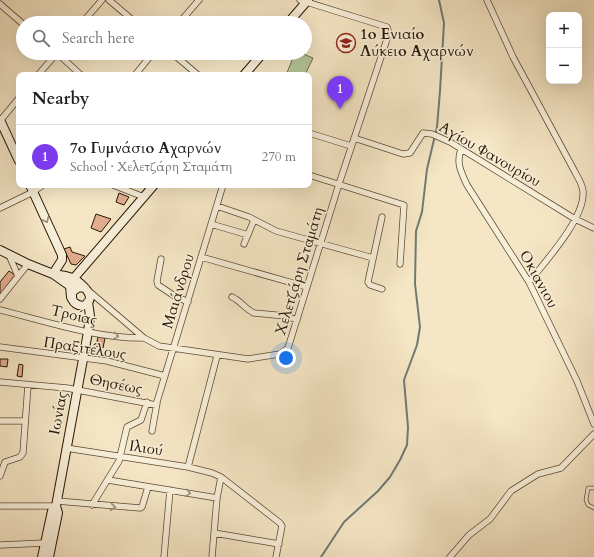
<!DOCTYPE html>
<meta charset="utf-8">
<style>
body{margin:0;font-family:Cardo,serif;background:#f6f6f6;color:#202124}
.controls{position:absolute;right:12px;top:12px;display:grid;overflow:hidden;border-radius:8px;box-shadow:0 4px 16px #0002}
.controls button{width:36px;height:36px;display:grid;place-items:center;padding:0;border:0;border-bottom:1px solid #e0e0e0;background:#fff;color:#202124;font:20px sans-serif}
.you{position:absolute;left:286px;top:358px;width:14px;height:14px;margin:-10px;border:3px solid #fff;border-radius:50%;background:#1a73e8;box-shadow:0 0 0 6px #1a73e833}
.badge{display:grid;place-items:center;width:26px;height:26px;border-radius:50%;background:#7c3aed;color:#fff;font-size:13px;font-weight:700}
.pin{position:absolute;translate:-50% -33px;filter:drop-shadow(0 1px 2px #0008)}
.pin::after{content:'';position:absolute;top:21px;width:14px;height:12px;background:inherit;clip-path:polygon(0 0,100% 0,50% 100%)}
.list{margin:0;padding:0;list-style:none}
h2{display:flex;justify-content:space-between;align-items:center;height:52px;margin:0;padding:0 16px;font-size:17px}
h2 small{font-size:13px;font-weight:400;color:#757577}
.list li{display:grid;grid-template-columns:26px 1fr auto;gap:12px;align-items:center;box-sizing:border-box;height:64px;padding:0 16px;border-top:1px solid #e0e0e0}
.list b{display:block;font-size:15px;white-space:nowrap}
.list p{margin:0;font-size:13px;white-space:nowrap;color:#757577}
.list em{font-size:13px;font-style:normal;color:#757577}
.icon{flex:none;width:22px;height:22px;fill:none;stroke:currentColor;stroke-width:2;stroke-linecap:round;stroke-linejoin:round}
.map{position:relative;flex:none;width:594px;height:557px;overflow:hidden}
.search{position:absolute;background:#fff;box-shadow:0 4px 16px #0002;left:16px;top:16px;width:296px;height:44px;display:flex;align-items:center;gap:10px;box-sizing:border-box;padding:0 14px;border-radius:22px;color:#757577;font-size:15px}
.panel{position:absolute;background:#fff;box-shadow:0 4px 16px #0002;left:16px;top:72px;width:296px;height:116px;border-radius:8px}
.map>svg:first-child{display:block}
.green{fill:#b6c699;stroke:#706e4f}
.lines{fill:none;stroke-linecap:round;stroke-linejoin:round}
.stream{stroke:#707a74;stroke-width:2}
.building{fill:#e3ae90;stroke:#291605}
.lane-casing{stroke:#5c4a35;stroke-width:4.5}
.street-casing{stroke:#5c4a35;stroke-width:7}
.secondary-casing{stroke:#291605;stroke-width:10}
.lane{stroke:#f8efd9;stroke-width:3}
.street{stroke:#f8efd9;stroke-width:5.5}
.secondary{stroke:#f8efd9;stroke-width:8}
.oneway{stroke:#9b8d7a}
.labels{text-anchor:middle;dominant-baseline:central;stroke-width:3;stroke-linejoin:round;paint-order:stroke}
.poi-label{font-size:15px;font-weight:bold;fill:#291605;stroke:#f8efd9;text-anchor:start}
.street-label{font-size:15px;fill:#291605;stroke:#f8efd9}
</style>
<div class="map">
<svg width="594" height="557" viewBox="0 0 594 557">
<rect width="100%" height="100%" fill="#f5e6c5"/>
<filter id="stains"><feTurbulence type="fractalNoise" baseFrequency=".005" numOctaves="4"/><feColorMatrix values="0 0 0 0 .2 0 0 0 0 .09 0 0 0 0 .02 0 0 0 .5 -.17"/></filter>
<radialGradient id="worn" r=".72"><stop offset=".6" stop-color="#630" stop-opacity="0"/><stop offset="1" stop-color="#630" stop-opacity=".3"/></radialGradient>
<path class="green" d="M295,53H301L313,58L305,75H286Z"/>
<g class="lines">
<path class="stream" d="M321,557L344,522L378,491L390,477L400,460L407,445L408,427L404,380L417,345L420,327L415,284L416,231L422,212L427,169L437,127L440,91L444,23L439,0"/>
</g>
<path class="building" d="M119,193L129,197L124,205L116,202Z
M96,214L111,219L101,232L91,228Z
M70,247L72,252L85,256L76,265L71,264L64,249Z
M9,271L15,275L0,295V282Z
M98,337L105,338L103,348L96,346Z
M0,359H8L7,367L0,366Z
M19,364L23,365L22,377L17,376Z"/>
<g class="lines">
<g class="lane-casing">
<path id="lane" d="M594,488H588L586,500L588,505L594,508"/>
</g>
<g class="street-casing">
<path id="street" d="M109,0L136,23
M487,0L513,57L575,172C578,178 583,185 583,192C585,218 545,262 529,282
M0,4L23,24
M82,23L102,0
M179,23L199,0
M57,53L81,75
M172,53L198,75
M38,75L57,53
M135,75L153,53
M0,121L19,98
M309,133L351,146
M354,138L403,154L410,153L423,133L432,134L450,142L575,219L594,228
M461,149C456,163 461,172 467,185L529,282L577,381L594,424
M309,175L404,205L400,264
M113,185L144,197
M217,206L249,217L276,231L373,258
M0,208L33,192L43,185
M382,217L368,282L370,285L382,289
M211,224L248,235
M244,244L254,220
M9,255L18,276
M201,257L307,287
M161,259L157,281L158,285L173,295L188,302
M90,292L144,338L159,346L248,359L280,354L288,348L339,184L389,33L387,27L300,0
M232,297C241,301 245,309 254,313L286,316L297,320
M0,299L28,264
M0,310C44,321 99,339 144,338
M0,347L107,361L165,376
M0,382L67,388L156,405L223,185
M0,421H24
M152,431L157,403
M66,448L188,467L212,473L221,477L280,523L282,526L276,557
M188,467L217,356
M0,476L5,462L20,457L23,453L28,385
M108,480L217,498
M57,501L140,508L142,507L148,487
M92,505L119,461L127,427L141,420L147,402
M0,506H56
M214,533L279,544
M0,545L45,543
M164,557L170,490
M212,557L217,498L221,477
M450,557L469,535L490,519L511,491L538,474L561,468L594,434"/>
</g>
<g class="secondary-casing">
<path id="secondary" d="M288,23L308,0
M244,75L263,53
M0,120L19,161
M30,185L62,255V260L53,274
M0,250L28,264L53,274L70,286
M53,274C68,276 73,276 84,287C87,290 90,293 90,298C88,309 76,307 72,299V292L79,287L85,288
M71,297L70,286L74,278L154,185
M42,557L52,511L56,506L88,332L90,316L88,302
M49,557L58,513L56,506"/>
</g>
<use href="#lane" class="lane"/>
<use href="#street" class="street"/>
<use href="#secondary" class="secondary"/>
</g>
<defs><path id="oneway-chevron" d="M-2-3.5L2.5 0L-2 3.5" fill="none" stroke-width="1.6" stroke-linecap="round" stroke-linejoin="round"/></defs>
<g class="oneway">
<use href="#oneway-chevron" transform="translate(46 220) rotate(65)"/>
<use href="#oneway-chevron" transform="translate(116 336) rotate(9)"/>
<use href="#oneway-chevron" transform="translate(188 493) rotate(9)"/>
<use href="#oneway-chevron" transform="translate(113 507) rotate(6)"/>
</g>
<defs>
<g id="school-ring" transform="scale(1)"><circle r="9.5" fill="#f8efd9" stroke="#8f2418" stroke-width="1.5"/><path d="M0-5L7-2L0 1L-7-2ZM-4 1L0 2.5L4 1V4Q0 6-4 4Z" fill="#8f2418"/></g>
</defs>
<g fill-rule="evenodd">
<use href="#school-ring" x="346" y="43"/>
</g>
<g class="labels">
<g class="poi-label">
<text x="360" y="34">1ο Ενιαίο<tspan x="360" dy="17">Λύκειο Αχαρνών</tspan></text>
</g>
<g class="street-label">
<text transform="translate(490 154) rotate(30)">Αγίου Φανουρίου</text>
<text transform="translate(299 271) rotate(-73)">Χελετζάρη Σταμάτη</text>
<text transform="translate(539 279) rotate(61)">Οκιανιου</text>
<text transform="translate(178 291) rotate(-73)">Μαιάνδρου</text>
<text transform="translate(74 315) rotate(13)">Τροίας</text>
<text transform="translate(85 348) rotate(9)">Πραξιτέλους</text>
<text transform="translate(116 384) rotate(11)">Θησέως</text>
<text transform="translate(58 413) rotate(-79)">Ιωνίας</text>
<text transform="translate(146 448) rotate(9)">Ιλιού</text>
</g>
</g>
<rect width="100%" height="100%" filter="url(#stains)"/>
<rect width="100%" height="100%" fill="url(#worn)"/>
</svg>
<div class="controls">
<button>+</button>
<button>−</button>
</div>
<div class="you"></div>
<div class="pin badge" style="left:340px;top:109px">1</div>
<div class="search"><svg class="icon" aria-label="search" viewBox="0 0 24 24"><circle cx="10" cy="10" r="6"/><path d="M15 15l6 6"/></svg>Search here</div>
<section class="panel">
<h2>Nearby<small></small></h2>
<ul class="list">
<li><span class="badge">1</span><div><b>7ο Γυμνάσιο Αχαρνών</b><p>School · Χελετζάρη Σταμάτη</p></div><em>270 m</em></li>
</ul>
</section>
</div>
